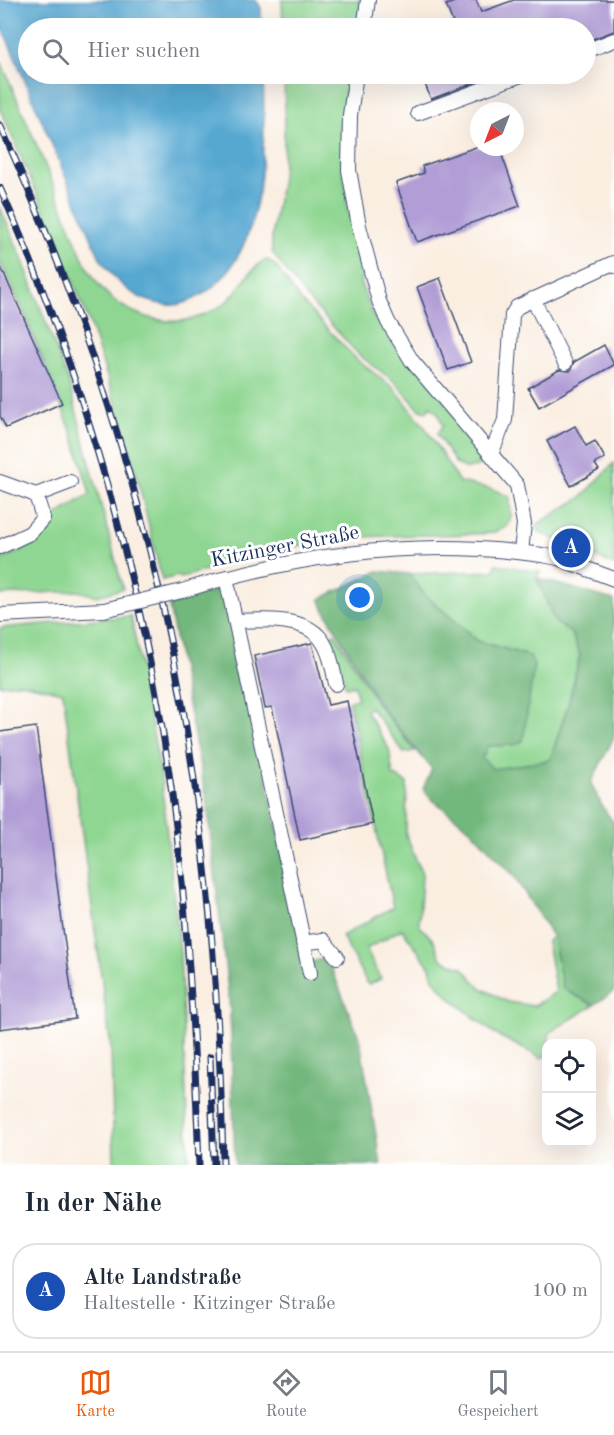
<!DOCTYPE html>
<html lang="de">
<meta charset="utf-8">
<style>
body{margin:0;font-family:"Old Standard TT",serif;background:#f6f6f7;color:#1f2937}
.controls{position:absolute;right:18px;bottom:18px;display:grid;overflow:hidden;border-radius:12px;box-shadow:0 6px 24px #0002}
.controls button{width:54px;height:54px;display:grid;place-items:center;padding:0;border:0;border-bottom:2px solid #e0e1e3;background:#fff;color:#1f2937;font:30px sans-serif}
.compass{position:absolute;left:470px;top:102px;width:54px;height:54px;border-radius:50%;background:#fff;box-shadow:0 6px 24px #0002;rotate:222deg}
.you{position:absolute;left:360px;top:598px;width:21px;height:21px;margin:-15px;border:4px solid #fff;border-radius:50%;background:#1a73e8;box-shadow:0 0 0 9px #1a73e833}
.badge{display:grid;place-items:center;width:39px;height:39px;border-radius:50%;background:#ea580c;color:#fff;font-size:20px;font-weight:700}
.pin{position:absolute;translate:-50% -50%;border:3px solid #fff;box-shadow:0 2px 6px #0006}
.list{margin:0;padding:0;list-style:none}
h2{display:flex;justify-content:space-between;align-items:center;height:78px;margin:0;padding:0 24px;font-size:26px}
h2 small{font-size:20px;font-weight:400;color:#747a83}
.list li{display:grid;grid-template-columns:39px 1fr auto;gap:18px;align-items:center;box-sizing:border-box;height:96px;margin:0 12px 12px;padding:0 12px;border:2px solid #e0e1e3;border-radius:24px}
.list b{display:block;font-size:22px;white-space:nowrap}
.list p{margin:0;font-size:20px;white-space:nowrap;color:#747a83}
.list em{font-size:20px;font-style:normal;color:#747a83}
.icon{flex:none;width:33px;height:33px;fill:none;stroke:currentColor;stroke-width:2;stroke-linecap:round;stroke-linejoin:round}
.map{position:relative;flex:none;width:614px;height:1165px;overflow:hidden}
.search{position:absolute;background:#fff;box-shadow:0 6px 24px #0002;left:18px;right:18px;top:18px;height:66px;display:flex;align-items:center;gap:15px;box-sizing:border-box;padding:0 21px;border-radius:33px;color:#747a83;font-size:22px}
.sheet{height:186px;background:#fff}
nav{display:flex;justify-content:space-around;align-items:center;box-sizing:border-box;height:84px;border-top:2px solid #e0e1e3;background:#fff;font-size:16px;color:#747a83}
nav a{display:grid;justify-items:center;gap:3px}
nav .on{color:#ea580c}
.map>svg:first-child{display:block}
.green{fill:#8ed691;stroke:#548278;stroke-width:1.5}
.forest{fill:#72b77b;stroke:#46736c;stroke-width:1.5}
.water{fill:#56a8d1;stroke:#386c98;stroke-width:1.5}
.building{fill:#b19ed6}
.lines{fill:none;stroke-linecap:round;stroke-linejoin:round}
.minor-casing{stroke:#3c4c72;stroke-width:16}
.minor{stroke:#fff;stroke-width:14}
.rail-casing{stroke:#1b2f5e;stroke-width:7}
.rail{stroke:#fff;stroke-width:4.5;stroke-dasharray:14;stroke-linecap:butt}
.minor-bridge-casing{stroke:#3c4c72;stroke-width:16;stroke-linecap:butt}
.minor-bridge{stroke:#fff;stroke-width:14}
.labels{text-anchor:middle;dominant-baseline:central;stroke-width:6;stroke-linejoin:round;paint-order:stroke}
.street-label{font-size:21px;fill:#1b2f5e;stroke:#fff}
</style>
<div class="map">
<svg width="614" height="1165" viewBox="0 0 614 1165">
<rect width="100%" height="100%" fill="#fff"/>
<filter id="ink" filterUnits="userSpaceOnUse"><feTurbulence type="fractalNoise" baseFrequency=".0167" numOctaves="2"/><feDisplacementMap in="SourceGraphic" scale="12" xChannelSelector="R" yChannelSelector="G"/><feConvolveMatrix kernelMatrix="1 2 1 2 8 2 1 2 1" color-interpolation-filters="sRGB"/></filter>
<filter id="wash" filterUnits="userSpaceOnUse"><feTurbulence type="fractalNoise" baseFrequency=".008" numOctaves="4" result="noise"/><feDisplacementMap in="SourceGraphic" scale="24" xChannelSelector="R" yChannelSelector="G"/><feGaussianBlur stdDeviation="1.35" result="paint"/><feColorMatrix in="noise" values="0 0 0 0 0 0 0 0 0 0 0 0 0 0 0 0 0 1.4 0 .05"/><feComposite in="paint" operator="in"/></filter>
<g filter="url(#wash)">
<rect width="100%" height="100%" fill="#faeee1"/>
<path class="green" d="M282,0H361L357,28H283Z
M0,59C21,108 42,157 62,206C74,235 84,272 107,294C129,315 163,326 192,319C203,316 215,310 225,303C237,295 255,259 268,260L276,266L300,300L357,360L395,389L427,430L459,482L492,489L510,497L511,518L507,527L493,533C436,537 379,533 322,541C273,549 227,564 180,578L177,576L162,580L130,448L90,324L54,233L0,109Z
M284,74H349L341,126L342,155L348,209L365,268L360,281L373,317L386,326L486,454C485,465 477,466 468,469L456,464L437,434L443,426L438,413L430,406L426,412L419,409L395,382L359,355L306,297L273,254C268,238 280,196 282,176C285,142 285,108 284,74Z
M0,207L21,256L69,383L123,589L97,596L77,591L0,595V560L27,548L47,532L58,514L90,494L74,438L23,310L0,261Z
M614,463V565L540,533L536,525L582,497Z
M496,564L540,572L537,578L555,622L572,634L580,655L568,705L550,760L493,770L481,758L488,746L514,745L530,656L478,641L424,594L409,574L494,571Z
M131,616L160,770L180,953L189,1165H114L111,1049L63,692L21,683L0,685V628Z
M335,634L379,706L415,751L404,753L370,707L366,711L389,749L393,775L407,783L406,835L422,874L419,925L434,941L441,959L463,968L481,988L508,1002L534,1006L556,992L547,941L553,937L563,989L594,1005L550,1032L546,1056L541,1058L495,1034L450,998L433,979L430,967L402,929L366,949L381,979L368,985L342,936L393,907L349,701L358,699L354,685L346,687L329,635Z"/>
<path class="forest" d="M378,571L409,574L424,594L478,641L530,656L534,665L523,741L514,745L488,746L482,758L493,769L550,760L568,705L580,655L572,634L555,622L537,578L614,600V737L591,783L602,806L614,823V991L594,1005L563,989L553,937L514,876L469,828L430,798L423,789L432,769L381,707L326,613L320,599Z
M226,586L306,964L327,957L360,1040L381,1165H235L230,1009L207,804L169,606Z"/>
<path class="water" d="M0,0H256L261,8V28H28V74H263C266,141 267,255 203,294C193,300 180,307 168,305C136,302 117,284 100,258L0,22Z"/>
<g id="blocks">
<path class="building" d="M460,0H476L481,12L514,0H614V31L585,42V28H455L446,5Z
M421,74H498L431,99Z
M476,147H499L520,206L417,242L396,183L424,173L422,166Z
M0,265L62,403L6,428L0,416Z
M440,278L471,362L448,370L417,287Z
M604,345L614,365L539,407L528,388L559,370L570,371L574,362Z
M575,426L586,446L595,441L605,458L595,464L599,470L571,486L547,441Z
M312,643L328,705L347,701L373,824L300,840L272,707L265,708L254,656Z
M36,727L75,1019L0,1029V732Z"/>
</g>
</g>
<g filter="url(#ink)">
<use href="#blocks" fill-opacity="0" stroke="#3c4c72" stroke-width="1.5"/>
<g class="lines">
<g class="minor-casing">
<path id="minor" d="M364,28L368,0
M586,51L614,40
M356,74L350,115L349,170L359,226L379,301L388,322L412,361L517,485L524,524L521,552
M418,113L524,74
M533,299L565,363
M491,454L505,420L512,315L517,307L613,263L614,266
M0,482L36,495L70,482
M0,547L30,533L43,518L36,495
M226,577L310,973
M182,591C298,554 421,538 542,555L558,558L614,579
M0,615L104,610
M235,621C260,620 304,616 321,639C330,651 333,669 336,684
M303,943L323,940L337,957"/>
</g>
<use href="#minor" class="minor"/>
<g class="rail-casing">
<path id="rail" d="M0,125C84,311 149,508 183,709C209,860 220,1013 223,1165
M0,188C86,379 150,610 175,818C189,933 195,1049 199,1165
M210,1057L214,1165"/>
</g>
<use href="#rail" class="rail"/>
<g class="minor-bridge-casing">
<path id="minor-bridge" d="M104,610L182,591"/>
</g>
<use href="#minor-bridge" class="minor-bridge"/>
</g>
</g>
<g class="labels">
<g class="street-label">
<text transform="translate(285 547) rotate(-11)">Kitzinger Straße</text>
</g>
</g>
</svg>
<div class="controls">
<button><svg class="icon" aria-label="locate" viewBox="0 0 24 24"><circle cx="12" cy="12" r="6"/><path d="M12 2v4M12 18v4M2 12h4M18 12h4"/></svg></button>
<button><svg class="icon" aria-label="layers" viewBox="0 0 24 24"><path d="M12 4l9 5-9 5-9-5zM3 14l9 5 9-5"/></svg></button>
</div>
<svg class="compass" viewBox="-18 -18 36 36"><path d="M0-13l5 13h-10z" fill="#e53935"/><path d="M0 13l5-13h-10z" fill="#747a83"/></svg>
<div class="you"></div>
<div class="pin badge" style="left:571px;top:548px;background:#1a4fb4">A</div>
<div class="search"><svg class="icon" aria-label="search" viewBox="0 0 24 24"><circle cx="10" cy="10" r="6"/><path d="M15 15l6 6"/></svg>Hier suchen</div>
</div>
<section class="sheet">
<h2>In der Nähe<small></small></h2>
<ul class="list">
<li><span class="badge" style="background:#1a4fb4">A</span><div><b>Alte Landstraße</b><p>Haltestelle · Kitzinger Straße</p></div><em>100 m</em></li>
</ul>
</section>
<nav>
<a class="on"><svg class="icon" aria-label="map" viewBox="0 0 24 24"><path d="M3 6l6-2 6 2 6-2v14l-6 2-6-2-6 2zM9 4v14M15 6v14"/></svg>Karte</a>
<a><svg class="icon" aria-label="directions" viewBox="0 0 24 24"><path d="M12 3l9 9-9 9-9-9zM9 14v-3h6M13 9l2 2-2 2"/></svg>Route</a>
<a><svg class="icon" aria-label="saved" viewBox="0 0 24 24"><path d="M7 4h10v16l-5-4-5 4z"/></svg>Gespeichert</a>
</nav>
